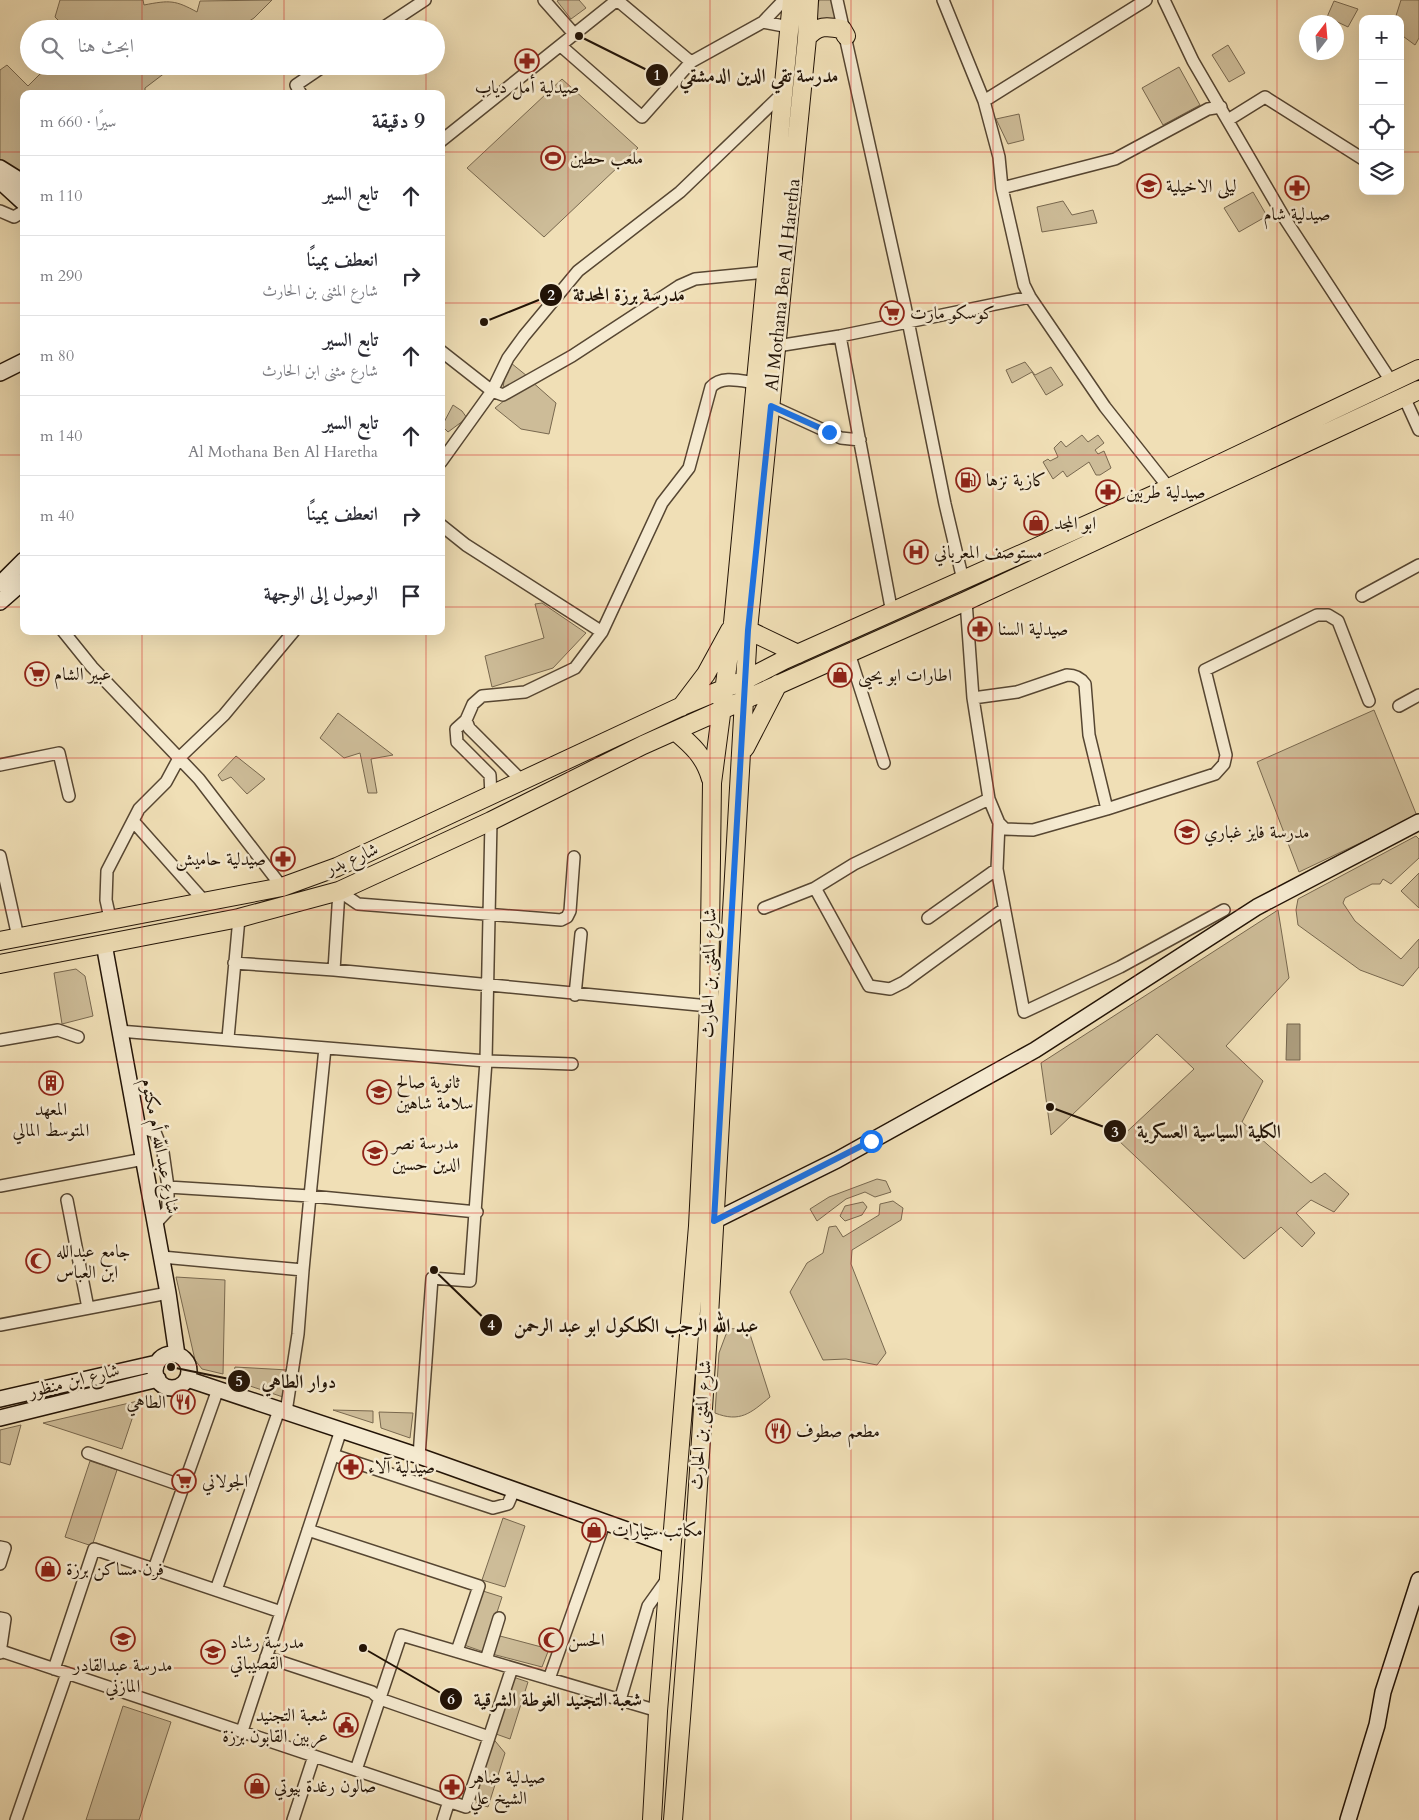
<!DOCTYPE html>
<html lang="ar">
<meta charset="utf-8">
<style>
body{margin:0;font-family:Cardo,Amiri,serif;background:#f2f2f3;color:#2b2b33;direction:rtl}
.controls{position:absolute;right:15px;top:15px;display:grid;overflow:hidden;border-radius:10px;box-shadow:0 5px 20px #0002}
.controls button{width:45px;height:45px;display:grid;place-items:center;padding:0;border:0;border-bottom:1px solid #e1e1e2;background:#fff;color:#2b2b33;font:25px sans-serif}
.compass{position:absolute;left:1299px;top:15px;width:45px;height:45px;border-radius:50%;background:#fff;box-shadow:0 5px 20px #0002;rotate:16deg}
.stop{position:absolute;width:15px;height:15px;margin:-11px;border:4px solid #1a73e8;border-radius:50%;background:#fff}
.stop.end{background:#1a73e8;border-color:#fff;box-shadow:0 1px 5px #0008}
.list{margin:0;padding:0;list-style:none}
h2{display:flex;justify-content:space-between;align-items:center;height:65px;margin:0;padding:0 20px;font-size:21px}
h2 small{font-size:16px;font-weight:400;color:#7c7c81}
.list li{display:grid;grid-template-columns:32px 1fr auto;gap:15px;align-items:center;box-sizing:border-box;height:80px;padding:0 20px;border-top:1px solid #e1e1e2}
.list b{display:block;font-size:19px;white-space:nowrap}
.list p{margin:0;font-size:16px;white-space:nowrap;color:#7c7c81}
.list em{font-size:16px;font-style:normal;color:#7c7c81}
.icon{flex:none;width:28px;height:28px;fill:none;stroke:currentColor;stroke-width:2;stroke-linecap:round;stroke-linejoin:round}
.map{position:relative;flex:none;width:1419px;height:1820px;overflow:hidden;direction:ltr}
.search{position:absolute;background:#fff;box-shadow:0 5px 20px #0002;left:20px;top:20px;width:425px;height:55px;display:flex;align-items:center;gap:12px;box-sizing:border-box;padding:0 18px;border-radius:28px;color:#7c7c81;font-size:19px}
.panel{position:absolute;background:#fff;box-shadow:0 5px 20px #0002;left:20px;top:90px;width:425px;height:545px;border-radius:10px;direction:rtl}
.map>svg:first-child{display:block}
.green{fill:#cdbc98;stroke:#78684f}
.water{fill:#aa9a7a;stroke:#74644c}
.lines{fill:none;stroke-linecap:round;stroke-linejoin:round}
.street-casing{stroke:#564632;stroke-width:14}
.secondary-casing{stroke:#221306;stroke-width:18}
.primary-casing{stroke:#221306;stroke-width:20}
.street{stroke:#f5ead0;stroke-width:11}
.secondary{stroke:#f5ead0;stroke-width:15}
.primary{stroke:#f0dfb6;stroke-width:18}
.route{stroke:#1a73e8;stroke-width:6}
.grid{fill:none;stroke:#d62828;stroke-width:1;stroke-opacity:0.55}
.labels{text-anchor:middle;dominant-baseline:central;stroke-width:5;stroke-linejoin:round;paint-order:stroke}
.poi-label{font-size:18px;fill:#221306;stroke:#f5ead0;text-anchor:start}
.street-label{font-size:18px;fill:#221306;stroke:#f5ead0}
.leader{fill:none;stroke:#221306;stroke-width:2}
.callout-dot{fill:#221306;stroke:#f5ead0;stroke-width:2}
.mark-label{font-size:15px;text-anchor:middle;font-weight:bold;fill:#fff}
.callout-label{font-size:19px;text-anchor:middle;font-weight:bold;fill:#221306;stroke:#f5ead0;stroke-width:5;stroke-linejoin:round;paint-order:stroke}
</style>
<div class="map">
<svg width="1419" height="1820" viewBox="0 0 1419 1820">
<rect width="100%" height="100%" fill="#f0dfb6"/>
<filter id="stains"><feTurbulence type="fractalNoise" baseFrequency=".004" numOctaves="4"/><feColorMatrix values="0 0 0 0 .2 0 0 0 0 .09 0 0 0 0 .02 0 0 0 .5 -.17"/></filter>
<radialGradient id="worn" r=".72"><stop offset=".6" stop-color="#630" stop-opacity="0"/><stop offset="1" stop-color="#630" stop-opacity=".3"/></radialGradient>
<path class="green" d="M60,0H143L144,5C170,0 175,0 197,12L200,1L272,0L254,18L237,29H67L55,17Z
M559,0H579L586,8L571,19L557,1Z
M819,0H832L841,25L814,27Z
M1401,0H1419V38L1415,45L1400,34V19H1395Z
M1334,1L1358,9L1348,27L1327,17Z
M1228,45L1245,73L1229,82L1212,55Z
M7,65L28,86L48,66H174L145,88V94H24V175L0,163V70Z
M1179,67L1200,105L1163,125L1142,88Z
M562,79L638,148L544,237L467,168Z
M1019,114L1024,140L1008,144L996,119Z
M1253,192L1267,216L1239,232L1224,208Z
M1063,201L1072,215L1093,210L1097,223L1042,232L1037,207Z
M1025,362L1035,375L1051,367L1063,385L1046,395L1032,372L1012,383L1006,370Z
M511,363L527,376L503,388L506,368Z
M530,380L556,403L549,434L521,429L495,408Z
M453,405L462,411L467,418L448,432L442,426Z
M1082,435L1088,442L1098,435L1104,443L1095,450L1098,454L1104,451L1111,468L1100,475H1096L1089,462L1067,477L1063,471L1053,479L1043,462L1048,459L1050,461L1058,457L1054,448L1061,441L1066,447Z
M542,603L586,633L553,668L492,687L485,656L544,638L535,604Z
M1374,710L1417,816L1299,872L1257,762Z
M338,713L393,755L371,759L377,793H368L360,753L344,758L320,738Z
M236,756L265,779L247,794L231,777L222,781L218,775Z
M1416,836L1419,839V858L1391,884L1383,879L1380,884H1372L1345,898L1343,903L1355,921L1401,959L1419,939V967L1403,986L1360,970L1298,925L1296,910L1298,899Z
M1419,873V908L1401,891Z
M1278,910L1289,978L1226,1046L1263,1081L1242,1122L1311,1183L1325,1173L1349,1194L1334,1212L1311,1200L1296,1213L1315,1233L1302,1247L1281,1227L1244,1259L1118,1140L1194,1069L1157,1034L1051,1135L1041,1063Z
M76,969L85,976L93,1016L62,1024L54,973Z
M877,1179L886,1181L891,1192L875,1197L865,1192L846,1199L817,1221L810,1209L829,1197Z
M893,1201L903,1208L901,1220L852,1250L851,1264L886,1353L877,1365L846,1359L823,1360L790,1292L807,1263L823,1253L829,1227L836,1226L843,1237L879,1215L880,1204Z
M863,1202L867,1207L862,1215L845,1221L840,1216L845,1206Z
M176,1277L225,1280L223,1374L202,1369L195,1360Z
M748,1328L770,1397C751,1413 740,1423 715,1413L719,1353L728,1329Z
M235,1367L288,1370L286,1398L232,1380Z
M138,1401L122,1449L43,1423Z
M333,1410L373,1411V1423Z
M379,1412L413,1413L410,1438L381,1428Z
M21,1425L10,1465L0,1462V1430Z
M90,1461L117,1470L92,1546L65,1537Z
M503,1518L525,1526L505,1587L482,1580Z
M483,1591L502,1597L484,1652L464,1645Z
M500,1636L549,1649L542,1667L492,1654Z
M516,1678L528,1682L510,1739L496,1734L511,1679Z
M123,1706L171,1722L139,1820H86Z
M491,1736L505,1753L488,1807L470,1801Z"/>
<path class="water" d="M1287,1024H1300V1060H1286Z"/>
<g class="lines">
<g class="street-casing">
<path id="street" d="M544,0L575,35
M617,0L691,62L763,22L784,0
M837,0L905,306L945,504L963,580
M943,0L984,101L999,157L1002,188L1024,285L1030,297L1105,407L1169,488
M1164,0L1193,61L1285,219L1391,381
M763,22L789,27
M381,29L425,0
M561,46L642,117L691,62
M301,94L296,85L324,66
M984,101L1146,0
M1228,120L1265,97L1363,159
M441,141L617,0
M1002,188L1115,159L1208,109L1221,107
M0,211L14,217L24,211
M766,272L695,279L679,286L572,356L503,395L492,391L508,358L524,336L578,271L680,192L783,93
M840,336L892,613
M777,346L840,336L1030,297
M441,351L492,391L441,462
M1404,397L1419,430
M771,406L841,438L860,440
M441,525L466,545L602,632L575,668L525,692L482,696L473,704L466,720L456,729L457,742L490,775L491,796
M1362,596L1419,565
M966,601L973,698L989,799L999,823L997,869L1024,1012L1120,967L1224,910
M63,631L92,667L199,779L282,887
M602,632L662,503L689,468L711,387C722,375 741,381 756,383
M849,653L884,763
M973,698L1017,692L1067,675C1075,675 1080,677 1085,684L1089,735L1107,809
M1399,706L1419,695
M466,720L469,728L522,781
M0,765L59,753L69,796
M989,799L854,864L815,888L869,986L890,989L904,982L1004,909
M133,821L204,901
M999,823L1005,829L1033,830L1107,809L1215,774L1224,764L1226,755L1205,670L1317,615H1328L1338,621L1369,701
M0,856L18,937
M764,908L815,888
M110,918L106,900L107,871L139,809L166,782L179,758L224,715L294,631
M928,918L997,869
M234,963L334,970L709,1006
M334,970L339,891L358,904L561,920L567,917L570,911L574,857
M575,995L581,934
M119,1031L486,1061L491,821
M228,1038L239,918
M0,1040L58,1030L78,1037
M325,1048L310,1196L477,1212
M137,1126L155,1132L163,1152L168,1187
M0,1186L144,1159
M67,1200L88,1308
M156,1223L168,1210V1187L310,1196L303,1270L162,1257
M0,1325L168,1293
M286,1412L298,1334L303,1270
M88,1453L183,1486
M333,1455L493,1508L508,1504L514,1490
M419,1456L432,1278L470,1281L486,1061L572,1064
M308,1530L479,1586L457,1651
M0,1547L5,1548L0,1564
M154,1569L218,1389
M216,1590L279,1410
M0,1618L5,1619L0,1653
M1,1651L466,1807L512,1668
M266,1657L372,1692L380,1699L489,1737
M486,1660L499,1618
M54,1669L94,1549L281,1612
M549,1679L604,1524
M620,1700L648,1606L668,1578
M242,1731L341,1430
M356,1770L401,1635L658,1711
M16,1820L67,1673
M293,1820L314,1756
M443,1820L449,1801"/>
</g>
<g class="secondary-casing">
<path id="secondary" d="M0,168L24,183
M0,181L24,203
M0,373L24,361
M0,584L24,560
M0,602L24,581
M104,944L168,1293L177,1355
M714,1221L837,1160L1035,1050L1257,907L1419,822
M155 1371a17 17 0 1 1 34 0a17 17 0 1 1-34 0Z
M187,1379L419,1456L672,1546
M0,1399L157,1363
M0,1418L158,1379
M1348,1820L1377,1725L1383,1692L1419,1580"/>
</g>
<g class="primary-casing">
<path id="primary" d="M807,38C817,25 827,26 842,29L846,36
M748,630L798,654
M681,707L706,674L730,630
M675,731C692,745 705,757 711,779
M745,748L778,684
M0,941L282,887L337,867L680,707L745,680L784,660L1169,488L1419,369
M0,964L239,918L339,891L491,821L643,745L966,601L1419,390
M652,1820L658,1711L698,1226L709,1006L712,783L733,623L792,0
M673,1820L692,1578L709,1316L748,630L807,38L809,0"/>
</g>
<use href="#street" class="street"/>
<use href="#secondary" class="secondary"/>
<use href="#primary" class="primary"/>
</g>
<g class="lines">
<path class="route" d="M829,432L771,406L748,630L714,1221L871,1141"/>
</g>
<path class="grid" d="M142,0V29M284,0V29M426,0V29M568,0V1820M710,0V1820M851,0V1820M993,0V1820M1135,0V1820M1277,0V1820M142,66V94M284,66V94M426,66V94M0,152H24M441,152H1363M1400,152H1419M0,303H24M441,303H1419M0,455H24M441,455H1419M0,607H24M441,607H1419M142,631V1820M284,631V1820M426,631V1820M0,758H1419M0,910H1419M0,1062H1419M0,1213H1419M0,1365H1419M0,1517H1419M0,1668H1419"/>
<defs>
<g id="pharmacy-ring" transform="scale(1.25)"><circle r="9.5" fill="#f5ead0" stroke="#8f2418" stroke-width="1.5"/><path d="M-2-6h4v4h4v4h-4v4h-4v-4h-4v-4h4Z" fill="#8f2418"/></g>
<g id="stadium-ring" transform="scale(1.25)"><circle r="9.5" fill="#f5ead0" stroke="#8f2418" stroke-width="1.5"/><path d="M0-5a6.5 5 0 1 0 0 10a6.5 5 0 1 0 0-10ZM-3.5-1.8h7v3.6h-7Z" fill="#8f2418"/></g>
<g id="school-ring" transform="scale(1.25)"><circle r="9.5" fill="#f5ead0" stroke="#8f2418" stroke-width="1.5"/><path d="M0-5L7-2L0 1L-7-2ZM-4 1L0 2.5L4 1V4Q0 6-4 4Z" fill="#8f2418"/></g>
<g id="supermarket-ring" transform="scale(1.25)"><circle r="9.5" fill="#f5ead0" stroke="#8f2418" stroke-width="1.5"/><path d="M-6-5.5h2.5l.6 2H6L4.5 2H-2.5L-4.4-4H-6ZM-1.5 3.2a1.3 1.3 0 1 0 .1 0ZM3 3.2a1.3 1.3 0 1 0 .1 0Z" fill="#8f2418"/></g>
<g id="fuel-ring" transform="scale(1.25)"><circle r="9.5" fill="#f5ead0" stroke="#8f2418" stroke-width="1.5"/><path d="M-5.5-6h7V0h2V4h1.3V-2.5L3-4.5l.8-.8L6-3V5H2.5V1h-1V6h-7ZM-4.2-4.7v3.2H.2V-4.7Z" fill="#8f2418"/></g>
<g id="shop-ring" transform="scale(1.25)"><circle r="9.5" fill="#f5ead0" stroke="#8f2418" stroke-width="1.5"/><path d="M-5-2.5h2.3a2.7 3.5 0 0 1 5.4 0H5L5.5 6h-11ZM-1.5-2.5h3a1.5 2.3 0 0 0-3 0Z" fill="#8f2418"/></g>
<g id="hospital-ring" transform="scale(1.25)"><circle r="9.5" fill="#f5ead0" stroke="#8f2418" stroke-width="1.5"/><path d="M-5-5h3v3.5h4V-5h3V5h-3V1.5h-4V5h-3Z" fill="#8f2418"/></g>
<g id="building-ring" transform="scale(1.25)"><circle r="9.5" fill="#f5ead0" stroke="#8f2418" stroke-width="1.5"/><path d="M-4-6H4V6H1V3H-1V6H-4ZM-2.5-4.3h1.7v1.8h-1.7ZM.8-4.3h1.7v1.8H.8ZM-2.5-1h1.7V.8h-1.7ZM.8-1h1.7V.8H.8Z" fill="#8f2418"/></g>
<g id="mosque-ring" transform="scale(1.25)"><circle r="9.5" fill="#f5ead0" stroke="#8f2418" stroke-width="1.5"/><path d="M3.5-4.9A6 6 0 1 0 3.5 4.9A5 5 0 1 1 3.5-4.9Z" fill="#8f2418"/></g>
<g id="restaurant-ring" transform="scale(1.25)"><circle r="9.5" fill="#f5ead0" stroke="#8f2418" stroke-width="1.5"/><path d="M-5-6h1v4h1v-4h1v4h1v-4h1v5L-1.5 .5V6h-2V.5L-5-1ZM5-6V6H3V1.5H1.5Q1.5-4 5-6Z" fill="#8f2418"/></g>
<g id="civic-ring" transform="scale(1.25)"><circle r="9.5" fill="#f5ead0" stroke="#8f2418" stroke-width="1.5"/><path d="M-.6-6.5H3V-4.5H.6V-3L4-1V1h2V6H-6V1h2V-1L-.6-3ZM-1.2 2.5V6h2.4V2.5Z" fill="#8f2418"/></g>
</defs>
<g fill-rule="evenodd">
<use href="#pharmacy-ring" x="527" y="61"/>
<use href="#stadium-ring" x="553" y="158"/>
<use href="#school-ring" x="1149" y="186"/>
<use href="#pharmacy-ring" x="1297" y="188"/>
<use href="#supermarket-ring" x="892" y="313"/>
<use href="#fuel-ring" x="968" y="480"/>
<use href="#pharmacy-ring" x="1108" y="492"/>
<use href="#shop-ring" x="1036" y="523"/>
<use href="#hospital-ring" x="916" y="552"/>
<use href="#pharmacy-ring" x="980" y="629"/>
<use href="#supermarket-ring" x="37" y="674"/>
<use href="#shop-ring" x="840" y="675"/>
<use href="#school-ring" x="1187" y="832"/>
<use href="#pharmacy-ring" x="283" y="859"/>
<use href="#building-ring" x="51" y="1083"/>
<use href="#school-ring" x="379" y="1092"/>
<use href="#school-ring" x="375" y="1153"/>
<use href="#mosque-ring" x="38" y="1261"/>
<use href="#restaurant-ring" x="183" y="1402"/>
<use href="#restaurant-ring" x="778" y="1431"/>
<use href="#pharmacy-ring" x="351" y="1467"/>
<use href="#supermarket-ring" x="184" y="1481"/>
<use href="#shop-ring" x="594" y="1530"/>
<use href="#shop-ring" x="48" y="1569"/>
<use href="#school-ring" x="123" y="1639"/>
<use href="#mosque-ring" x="551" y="1640"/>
<use href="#school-ring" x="213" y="1652"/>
<use href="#civic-ring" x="346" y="1725"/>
<use href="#shop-ring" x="257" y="1786"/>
<use href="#pharmacy-ring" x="452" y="1787"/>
</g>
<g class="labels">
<g class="poi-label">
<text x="527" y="87" text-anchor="middle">صيدلية أمل دياب</text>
<text x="570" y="158">ملعب حطين</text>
<text x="1166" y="186">ليلى الاخيلية</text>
<text x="1297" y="214" text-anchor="middle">صيدلية شام</text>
<text x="910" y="313">كوسكو مارت</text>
<text x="986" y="480">كازية نزها</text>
<text x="1126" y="492">صيدلية طربين</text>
<text x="1054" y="523">ابو المجد</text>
<text x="934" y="552">مستوصف المعرباني</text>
<text x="998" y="629">صيدلية السنا</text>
<text x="54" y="674">عبير الشام</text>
<text x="858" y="675">اطارات ابو يحيى</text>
<text x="1204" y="832">مدرسة فايز غباري</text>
<text x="266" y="859" text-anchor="end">صيدلية حاميش</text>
<text x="396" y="1082">ثانوية صالح<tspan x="396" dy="21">سلامة شاهين</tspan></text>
<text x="51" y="1109" text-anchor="middle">المعهد<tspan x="51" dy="21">المتوسط المالي</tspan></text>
<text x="392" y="1143">مدرسة نصر<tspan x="392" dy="21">الدين حسين</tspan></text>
<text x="56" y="1251">جامع عبدالله<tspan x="56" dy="21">ابن العباس</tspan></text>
<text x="166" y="1402" text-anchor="end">الطاهي</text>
<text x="796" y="1431">مطعم صطوف</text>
<text x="368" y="1467">صيدلية آلاء</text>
<text x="202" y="1481">الجولاني</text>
<text x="612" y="1530">مكاتب سيارات</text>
<text x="66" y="1569">فرن مساكن برزة</text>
<text x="568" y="1640">الحسن</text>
<text x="230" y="1642">مدرسة رشاد<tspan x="230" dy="21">القصيباتي</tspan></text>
<text x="123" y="1665" text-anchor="middle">مدرسة عبدالقادر<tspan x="123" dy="21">المازني</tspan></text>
<text x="328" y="1715" text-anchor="end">شعبة التجنيد<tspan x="328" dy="21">عربين القابون برزة</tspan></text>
<text x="470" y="1777">صيدلية ضاهر<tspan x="470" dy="21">الشيخ علي</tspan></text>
<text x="274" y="1786">صالون رغدة بيوتي</text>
</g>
<g class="street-label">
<text transform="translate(783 285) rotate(-84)">Al Mothana Ben Al Haretha</text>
<text transform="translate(352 859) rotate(-23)">شارع بدر</text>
<text transform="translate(709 973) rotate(-89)">شارع المثنى بن الحارث</text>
<text transform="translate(160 1146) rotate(79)">شارع عبد اللّه أم مكتوم</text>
<text transform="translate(74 1381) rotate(-14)">شارع ابن منظور</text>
<text transform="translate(701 1425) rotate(-86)">شارع المثنى بن الحارث</text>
</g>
</g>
<path class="leader" d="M579 36L657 75M484 322L551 295M1050 1107L1115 1131M434 1270L491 1325M171 1367L239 1381M363 1648L451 1699"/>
<g class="callout-dot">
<circle cx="579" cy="36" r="5"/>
<circle cx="484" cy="322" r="5"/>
<circle cx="1050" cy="1107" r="5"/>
<circle cx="434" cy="1270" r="5"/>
<circle cx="171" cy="1367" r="5"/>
<circle cx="363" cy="1648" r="5"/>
<circle cx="657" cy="75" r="12"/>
<circle cx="551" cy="295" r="12"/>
<circle cx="1115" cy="1131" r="12"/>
<circle cx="491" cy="1325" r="12"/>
<circle cx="239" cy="1381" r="12"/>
<circle cx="451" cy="1699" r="12"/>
</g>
<g class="mark-label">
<text x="657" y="80">1</text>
<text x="551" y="300">2</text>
<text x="1115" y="1137">3</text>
<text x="491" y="1330">4</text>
<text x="239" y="1386">5</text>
<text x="451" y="1704">6</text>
</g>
<g class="callout-label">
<text x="759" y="82">مدرسة تقي الدين الدمشقي</text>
<text x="629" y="301">مدرسة برزة المحدثة</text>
<text x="1209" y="1138">الكلية السياسية العسكرية</text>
<text x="636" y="1332">عبد الله الرجب الكلكول ابو عبد الرحمن</text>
<text x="299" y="1388">دوار الطاهي</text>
<text x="558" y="1706">شعبة التجنيد الغوطة الشرقية</text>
</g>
<rect width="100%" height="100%" filter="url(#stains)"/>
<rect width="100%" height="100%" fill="url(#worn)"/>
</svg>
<div class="controls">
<button>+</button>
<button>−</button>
<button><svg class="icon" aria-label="locate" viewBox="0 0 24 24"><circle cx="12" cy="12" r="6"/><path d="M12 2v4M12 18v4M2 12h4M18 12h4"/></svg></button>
<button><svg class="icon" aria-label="layers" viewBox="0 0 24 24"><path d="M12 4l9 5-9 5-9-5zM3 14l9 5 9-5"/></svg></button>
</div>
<svg class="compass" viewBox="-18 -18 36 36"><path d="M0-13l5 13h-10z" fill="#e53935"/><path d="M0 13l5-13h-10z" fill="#7c7c81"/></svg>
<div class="stop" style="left:871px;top:1141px"></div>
<div class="stop end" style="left:829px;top:432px"></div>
<div class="search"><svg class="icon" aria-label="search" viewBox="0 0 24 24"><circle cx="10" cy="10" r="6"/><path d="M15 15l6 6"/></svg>ابحث هنا</div>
<section class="panel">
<h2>9 دقيقة<small>سيرًا · 660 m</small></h2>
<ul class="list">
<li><svg class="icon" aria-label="ahead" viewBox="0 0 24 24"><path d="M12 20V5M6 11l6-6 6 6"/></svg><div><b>تابع السير</b></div><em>110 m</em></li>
<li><svg class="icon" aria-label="right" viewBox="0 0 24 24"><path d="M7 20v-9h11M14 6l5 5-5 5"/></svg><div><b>انعطف يمينًا</b><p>شارع المثنى بن الحارث</p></div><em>290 m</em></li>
<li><svg class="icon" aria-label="ahead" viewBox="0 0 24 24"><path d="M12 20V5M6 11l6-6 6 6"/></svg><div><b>تابع السير</b><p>شارع مثنى ابن الحارث</p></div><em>80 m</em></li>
<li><svg class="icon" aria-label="ahead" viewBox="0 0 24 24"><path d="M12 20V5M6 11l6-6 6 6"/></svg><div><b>تابع السير</b><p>Al Mothana Ben Al Haretha</p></div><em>140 m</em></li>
<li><svg class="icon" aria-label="right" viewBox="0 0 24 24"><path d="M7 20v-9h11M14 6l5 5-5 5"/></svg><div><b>انعطف يمينًا</b></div><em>40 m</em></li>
<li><svg class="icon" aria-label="arrive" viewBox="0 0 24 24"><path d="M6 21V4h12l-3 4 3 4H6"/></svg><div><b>الوصول إلى الوجهة</b></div></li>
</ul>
</section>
</div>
